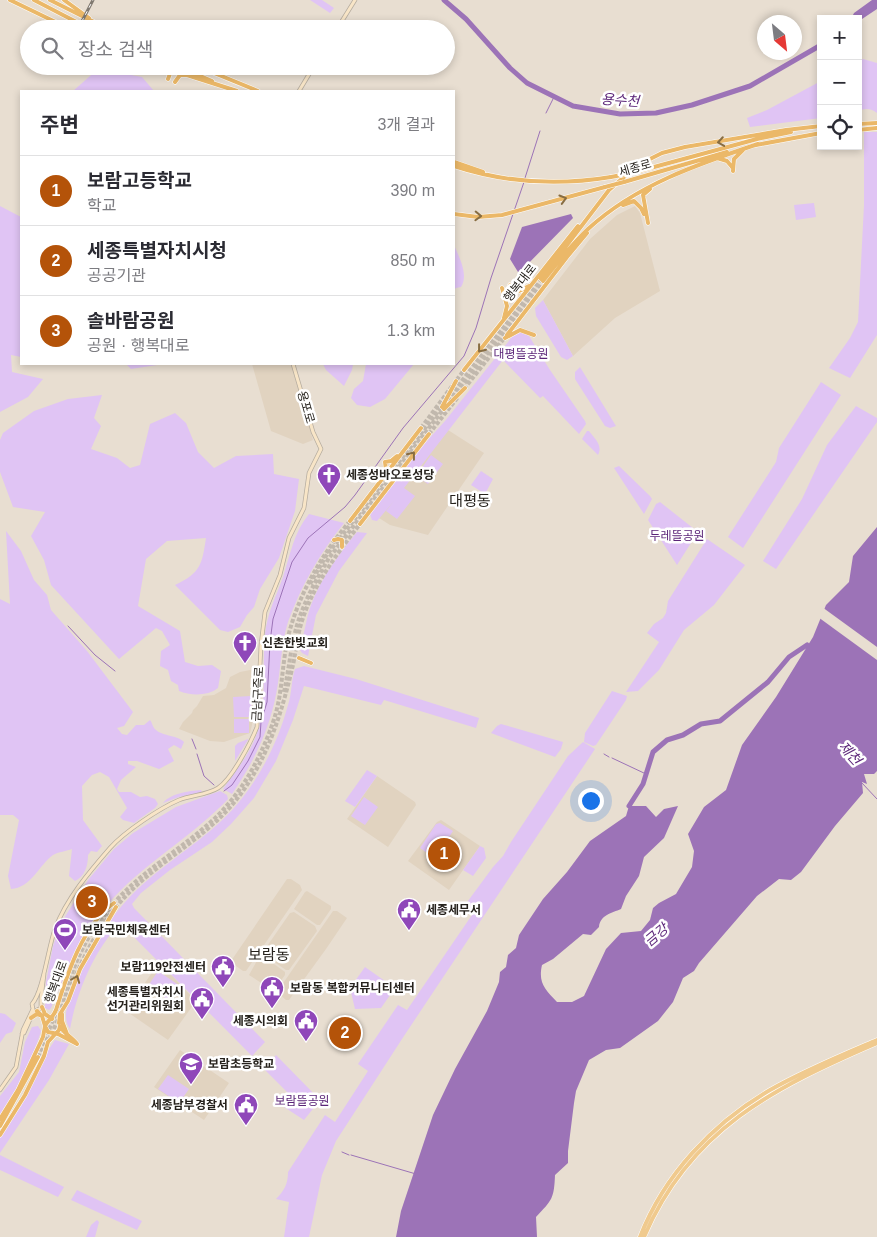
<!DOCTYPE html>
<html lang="ko">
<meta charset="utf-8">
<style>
body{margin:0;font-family:Arial,"Noto Sans KR",sans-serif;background:#f2f2f3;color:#2b2b33}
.controls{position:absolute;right:15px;top:15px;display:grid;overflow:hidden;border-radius:0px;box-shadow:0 2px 8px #0003}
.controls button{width:45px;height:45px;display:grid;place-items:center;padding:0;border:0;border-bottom:1px solid #e1e1e2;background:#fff;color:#2b2b33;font:25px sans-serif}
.compass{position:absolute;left:757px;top:15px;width:45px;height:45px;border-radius:50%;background:#fff;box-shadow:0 2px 8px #0003;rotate:152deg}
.you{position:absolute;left:590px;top:800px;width:18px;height:18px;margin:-12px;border:4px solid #fff;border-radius:50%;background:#1a73e8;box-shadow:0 0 0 8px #1a73e833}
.badge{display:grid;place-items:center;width:32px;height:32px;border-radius:50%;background:#b45309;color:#fff;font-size:16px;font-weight:700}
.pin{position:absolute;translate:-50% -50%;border:2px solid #fff;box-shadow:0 1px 5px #0006}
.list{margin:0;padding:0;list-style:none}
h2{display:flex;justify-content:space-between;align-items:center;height:65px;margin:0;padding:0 20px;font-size:21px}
h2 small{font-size:16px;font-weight:400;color:#7c7c81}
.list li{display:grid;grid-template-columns:32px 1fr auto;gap:15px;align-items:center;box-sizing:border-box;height:70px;padding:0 20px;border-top:1px solid #e1e1e2}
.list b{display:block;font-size:19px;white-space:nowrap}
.list p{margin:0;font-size:16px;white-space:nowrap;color:#7c7c81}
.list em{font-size:16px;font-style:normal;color:#7c7c81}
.icon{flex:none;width:28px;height:28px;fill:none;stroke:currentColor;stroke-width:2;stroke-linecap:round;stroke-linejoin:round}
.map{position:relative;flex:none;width:877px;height:1237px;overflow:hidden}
.search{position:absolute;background:#fff;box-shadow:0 2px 8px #0003;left:20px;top:20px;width:435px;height:55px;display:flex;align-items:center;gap:12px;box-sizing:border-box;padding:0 18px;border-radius:28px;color:#7c7c81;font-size:19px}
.panel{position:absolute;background:#fff;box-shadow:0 2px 8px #0003;left:20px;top:90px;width:435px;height:275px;border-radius:0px}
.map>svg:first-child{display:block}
.built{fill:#e1d3c0}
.green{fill:#e0c4f4}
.water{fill:#9c73b7}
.pier{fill:#e8ded1}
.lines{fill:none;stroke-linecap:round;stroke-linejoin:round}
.stream{stroke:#9c73b7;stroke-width:1}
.river{stroke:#9c73b7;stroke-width:5}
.trunk-tunnel{stroke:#c1b8ad;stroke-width:4;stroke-dasharray:4 2;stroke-linecap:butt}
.secondary-casing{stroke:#b5ac9f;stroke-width:4.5}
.primary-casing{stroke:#fff;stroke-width:5}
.trunk-casing{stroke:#fff;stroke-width:5}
.secondary{stroke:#f8e5c7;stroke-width:3}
.primary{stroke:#f0ca8e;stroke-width:4}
.trunk{stroke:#ebb868;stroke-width:4}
.rail-casing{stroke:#807970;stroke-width:3}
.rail{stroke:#fff;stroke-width:1;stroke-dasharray:4;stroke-linecap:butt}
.trunk-bridge-casing{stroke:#fff;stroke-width:5;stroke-linecap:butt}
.trunk-bridge{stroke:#ebb868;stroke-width:4}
.oneway{stroke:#886d42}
.labels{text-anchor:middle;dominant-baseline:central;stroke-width:5;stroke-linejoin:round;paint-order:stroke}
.street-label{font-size:12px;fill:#26221d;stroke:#fff}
.park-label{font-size:12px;fill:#5b2578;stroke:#fff}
.poi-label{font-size:12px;font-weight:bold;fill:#26221d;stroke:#fff;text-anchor:start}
.water-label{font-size:14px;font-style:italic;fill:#5e287b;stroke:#fff}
.quarter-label{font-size:15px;fill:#26221d;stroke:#fff}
</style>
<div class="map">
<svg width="877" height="1237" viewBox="0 0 877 1237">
<rect width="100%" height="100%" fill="#e8ded1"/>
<path class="built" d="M635,206L640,213L660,291L615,318L573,356L543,300L590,239L617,215Z
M252,364H291L313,440L303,444L271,431Z
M448,430L484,453L428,535L390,525L379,518Z
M255,669L252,725L250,733L224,742L210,741L179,729L183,722L192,713L193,710L197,706L203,696L214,695L226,688L230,677L240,672Z
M377,776L415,802L416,805L388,847L347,819Z
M441,820L480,846L449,890L408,861L437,822Z
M287,879H291L300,885L302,890L246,971H243L232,963L231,961Z
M307,891L331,906V909L320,925H317L294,909L305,892Z
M333,911H337L347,918L326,949L289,1000H286L278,993L277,992Z
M294,912L315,926L317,931L289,970H286L264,955L263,952L290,913Z
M263,956L285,972V975L274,990H272L249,975L259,957Z
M159,962L196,1001L168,1040L126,1011Z
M180,1050L229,1083L204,1120L154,1087Z"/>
<path class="green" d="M310,0H322L334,8L330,13Z
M863,59L877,63V117V113C871,108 865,108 858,111V61Z
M98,69L142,77L154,91H73Z
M821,81V118L750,127L747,118L767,110Z
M864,132H877V335L850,378L829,368L850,338L858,322L864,205Z
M814,203L816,217L796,220L794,205Z
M0,206L21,217V357L11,355L12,372L43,379L28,397L0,412Z
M454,245C459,257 469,275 461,287L456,288L454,290Z
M543,300L573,356L567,360L561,357L536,316L535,308Z
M518,332L526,333L529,336L550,370L585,421L586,424L579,434L543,396L540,398L503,360L404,488L415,496L397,519L386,511L394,501L377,521L372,520L370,514L417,452L445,421L512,337Z
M126,364H149L157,365L131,369Z
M323,364H353L352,370L344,386L326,370Z
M366,364H414L385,399L370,407L357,405L351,398L354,389L363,381Z
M580,367L616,426L610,428L605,426L575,379V372Z
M821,382L841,395L743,548L728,537L776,462L779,448Z
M102,395L94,418L101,426L91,449L117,458L130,468L140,465L150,424L175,413L186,423L198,452L214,468L236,456L273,454L274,474L299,479L295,511L279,558L260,589L254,607L247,615L240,627L228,632L220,630L175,585C201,573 202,564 206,538L167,541L146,559L138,606L180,631L185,662L198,666L212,665L221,671L218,688C208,696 191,696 179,691L178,685L171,681L168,670L160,666L161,651L170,645L162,631L156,628L119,659L51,585L44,560L31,536L45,512L13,507L0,472V440L3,433L34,411L68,399Z
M856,406L877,418V422L776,569L763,561L802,499L827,445Z
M587,431H589C595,439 603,445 598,455L582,439Z
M431,455L443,464L428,484L416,476Z
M619,466L650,496L652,499L644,514L616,471L614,468Z
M481,471L493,479L485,494L471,485Z
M660,502L698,532L677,565L648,520L656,504Z
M309,514L344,523C320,553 301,586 288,622C282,641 281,663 278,683C272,724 256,759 232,794L223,789C236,771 252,751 258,730C267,700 262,666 265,635C267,613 276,597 283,577C290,555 294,532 309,514Z
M6,531L21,551L34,580L47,595L51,610L87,651L133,712L124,726L117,728L122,734L127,735L136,725H144L150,720C152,722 152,725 154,728C161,737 176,734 184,742L181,749L174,745L168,749L174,761L159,769L137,761H128V764L136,767L121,780L117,789L119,792H131L140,797L147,796L155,799L158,804L155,808L134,823L123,820L120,817L127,808L109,777L100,772L92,775L82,786L83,820L102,846L97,852L91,851L88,855C88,866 85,876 75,881L69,876L72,849C67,851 58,852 53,855C39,865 31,888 11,889L8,876L19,820L13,815H0V599L10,604Z
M357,532L367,533L339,571L316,615L308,656L302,653L300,650C304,635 306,619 311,605C321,578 339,554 357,532Z
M707,539L745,565L714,605L684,630L659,670L638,691L626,692L659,642L647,633L654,624L663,618L666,613L668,601Z
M304,666L356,679L479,718L476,728L384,700L381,705L304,686L293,720L276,761L254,798L231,824L212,842L170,870L141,893L132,904L134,908L265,1042L252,1056L120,923C94,951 77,991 70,1029C61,1015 69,1003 74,990C90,946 114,908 150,878C182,851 217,831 243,797C264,770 279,738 288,705C292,693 291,681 295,669Z
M612,691L627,696L626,700L596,745L593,746L584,742L585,733Z
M251,696L252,717H234L233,697Z
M234,719H249V733H234Z
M501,724L563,742L561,749L555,757L491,733L497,726Z
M248,739V740L235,761V746L238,743Z
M583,742L595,749L402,1039L336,1141L322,1175L309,1237H284L289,1202L276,1199C284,1191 288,1184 288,1172L325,1115L335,1122L368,1071L358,1064L398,1005L407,1010L474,912L465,905L493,867L503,856L511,842L568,756Z
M367,770L377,776L355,807L345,801Z
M201,790L202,792L179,797L163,803C171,793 189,791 201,790Z
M220,791L227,795L228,799C195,834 154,857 120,891C87,923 68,966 51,1008L49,1010L45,1008L46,982L53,946L61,923L88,880L114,849L133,833L176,807Z
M364,797L378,807L365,825L351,816Z
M440,823L453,831L440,851L433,857L420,848L436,824Z
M480,846L484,848L486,858L473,876L463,870Z
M365,967L395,988L381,1008L355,1009L350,988Z
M158,971L180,986L169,1001L148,986Z
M0,1013L5,1014L16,1023L12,1032L6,1034L0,1043Z
M38,1026L41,1031C32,1062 16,1090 0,1117V1096L19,1072L25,1042L32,1027Z
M55,1040L69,1044L49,1080L0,1153V1138L21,1106L49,1049Z
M276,1055L320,1100L304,1120L284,1107L289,1100L288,1093L265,1070Z
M168,1075L189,1089L179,1103L158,1089Z
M0,1155L64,1187L58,1197L0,1170Z
M77,1190L142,1221L137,1230L71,1200Z
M97,1220L99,1222L95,1237H86L91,1225Z"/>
<path class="water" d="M872,0H877V9L859,21L858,19H851L854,13Z
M571,214L573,218L521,271L518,272L510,259L522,227Z
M877,527V771L874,774H864L867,784L862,782L863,793L835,826L801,872L791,880L779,879L757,896L699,963L694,971L683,978L673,1002L658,1021L620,1048L606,1050L589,1060L576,1091L574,1103L568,1151V1163L555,1175C554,1199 552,1200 536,1217L537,1237H396L401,1211L433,1115L455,1069L487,1011L499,982L500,972L506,967L508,955L516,948L519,935L543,899L567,872L590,841L626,816L629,806H646L656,817L664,809L678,806L664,838L644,857L639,876L626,896L621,909C612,913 600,915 599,927L591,935L583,934L553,959L542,965C538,983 545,989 557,1002H572L584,996L606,949L621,933L641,931L650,920L653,908L659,903L676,894L692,867L694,851L688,834L704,807L726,790L742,745L776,697L813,637L826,605L849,582L853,556Z"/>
<path class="pier" d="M822,607L877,647V660L818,617Z"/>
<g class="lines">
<path class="stream" d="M546,113L554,97
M525,178L540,131
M68,626L95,655L115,671
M192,739L196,749
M197,754L204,776L214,785
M604,754L609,757
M612,758L646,774
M862,783L877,799
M224,791L232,785L248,761L260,737L261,722L267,702L270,642L273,619L292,562L308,538L345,507L355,495L403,428L464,356L476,328L491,278L524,182
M342,1152L349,1155
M351,1155L416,1174"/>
<path class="river" d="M444,0L466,19L510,68L527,83L573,106L620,114L656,113L692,105L750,86L821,45
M629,806L643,784L653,752L667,740L683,735L701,724L720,721L768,682L789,657L807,645"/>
<path class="trunk-tunnel" d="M464,389L506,336
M447,400L541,279
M450,402L543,281
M421,428L464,370
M429,434L458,397
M310,584L326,556L443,405
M284,692C288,674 290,655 294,637C300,609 314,583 329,558L445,407
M113,904C140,873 175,853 206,826C228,808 246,783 258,758C268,738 277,715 280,693C283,673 284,653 289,633C300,592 322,554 350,521
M62,1008C81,961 98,921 136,886C174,851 218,830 247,785C271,749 283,707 293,665C296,651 297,636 302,621C314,584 336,555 360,524
M49,1040L59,1017
M38,1057L78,958L87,940L109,909"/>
<g class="secondary-casing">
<path id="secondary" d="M337,29L355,0
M299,91L314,66
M22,1034L24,1033L32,1015L35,1011L41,1008V999L44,974
M0,1090L16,1067L23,1030L33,1009L32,1004C43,992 48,948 55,929C66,899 90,871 110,848C124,832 160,808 179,800C192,795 207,795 218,788C232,779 251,742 257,727L261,645L265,612L280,575L289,538L304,508L309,473L321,449L313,432L293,364"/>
</g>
<g class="primary-casing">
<path id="primary" d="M640,1237C664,1175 713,1123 770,1090C803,1071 842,1055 877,1040
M644,1237C690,1129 775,1087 877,1043"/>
</g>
<g class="trunk-casing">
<path id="trunk" d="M10,0L70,29
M34,0L90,29
M50,0L108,29
M64,0L89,18
M164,66L171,71L168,79
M177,66L212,81
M197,66L258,91
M175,82L180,75H187L237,91
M858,124L877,123
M858,130L877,128
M756,145L821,133
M717,158L727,161L732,167
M454,162L483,172
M454,166C506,183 557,186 611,177
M733,171L734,159L743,150
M632,173L757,139L791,132
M624,182L727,152
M623,205L634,201L641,208L644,214
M454,214L478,217L502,215L605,187
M648,223L643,195L650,189
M541,279L609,190L638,165L662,153L685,147L786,130L821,126
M543,281C557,263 571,245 588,229C636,185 698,164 758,144
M510,285L519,291L529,286
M502,288L507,306L504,318
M507,335L567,257L587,233
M505,338L520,330L534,335
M464,370L578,226
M442,407L456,381
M444,409L465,388
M384,473L386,470L385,462L391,461L397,456
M350,521L421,428
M360,524L429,434
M334,540L338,539L342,540V547
M299,658L311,663
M42,1007L45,1014L52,1019
M62,1014V1021L67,1034
M31,1018L37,1014L40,1015
M59,1023L60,1014L68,1001L80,969L116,907
M45,1026C48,1020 53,1018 56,1010C67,975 82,926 114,903
M60,1026C64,1034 72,1037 77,1044
M46,1028L48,1032L58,1034L77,1044
M0,1119L18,1090L43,1037L45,1026L42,1016L37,1011
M0,1126L38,1057
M0,1135L25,1095L44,1056L48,1042L59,1030L60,1026"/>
</g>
<use href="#secondary" class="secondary"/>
<use href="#primary" class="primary"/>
<use href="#trunk" class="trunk"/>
<g class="rail-casing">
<path id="rail" d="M78,29L93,0"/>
</g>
<use href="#rail" class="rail"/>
<g class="trunk-bridge-casing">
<path id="trunk-bridge" d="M611,177L632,173
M605,187L624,182"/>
</g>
<use href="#trunk-bridge" class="trunk-bridge"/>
</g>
<defs><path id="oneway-chevron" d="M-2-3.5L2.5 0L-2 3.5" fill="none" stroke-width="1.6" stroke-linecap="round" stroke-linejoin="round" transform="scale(1.25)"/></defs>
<g class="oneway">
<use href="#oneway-chevron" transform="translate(721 142) rotate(171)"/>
<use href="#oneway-chevron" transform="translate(563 199) rotate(-16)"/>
<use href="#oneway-chevron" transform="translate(478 216) rotate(2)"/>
<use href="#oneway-chevron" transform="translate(481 349) rotate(128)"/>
<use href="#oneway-chevron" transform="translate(412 455) rotate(-52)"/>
<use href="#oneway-chevron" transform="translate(76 979) rotate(-69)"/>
</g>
<defs>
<g id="church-pin" transform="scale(1.25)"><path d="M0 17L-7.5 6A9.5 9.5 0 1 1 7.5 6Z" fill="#8f47b9" stroke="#fff"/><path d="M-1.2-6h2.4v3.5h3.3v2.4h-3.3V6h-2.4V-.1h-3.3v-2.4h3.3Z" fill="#fff"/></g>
<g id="civic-pin" transform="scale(1.25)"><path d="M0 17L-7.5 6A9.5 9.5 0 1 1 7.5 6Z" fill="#8f47b9" stroke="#fff"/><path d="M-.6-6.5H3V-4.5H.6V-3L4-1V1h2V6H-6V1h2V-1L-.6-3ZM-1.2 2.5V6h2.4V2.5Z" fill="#fff"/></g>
<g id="stadium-pin" transform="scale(1.25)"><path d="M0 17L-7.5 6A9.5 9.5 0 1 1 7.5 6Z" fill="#8f47b9" stroke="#fff"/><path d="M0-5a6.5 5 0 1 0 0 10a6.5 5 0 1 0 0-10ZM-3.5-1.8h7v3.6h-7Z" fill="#fff"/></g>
<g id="school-pin" transform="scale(1.25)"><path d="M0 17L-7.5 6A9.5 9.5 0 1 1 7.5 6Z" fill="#8f47b9" stroke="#fff"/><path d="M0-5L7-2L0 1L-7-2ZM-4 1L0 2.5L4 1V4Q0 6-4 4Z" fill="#fff"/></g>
</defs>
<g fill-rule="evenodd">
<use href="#church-pin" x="329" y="475"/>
<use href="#church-pin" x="245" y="643"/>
<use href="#civic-pin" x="409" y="910"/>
<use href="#stadium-pin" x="65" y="930"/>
<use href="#civic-pin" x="223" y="967"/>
<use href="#civic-pin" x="272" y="988"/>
<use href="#civic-pin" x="202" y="999"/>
<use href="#civic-pin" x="306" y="1021"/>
<use href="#school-pin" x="191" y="1064"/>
<use href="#civic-pin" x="246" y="1105"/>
</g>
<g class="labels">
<g class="street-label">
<text transform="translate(635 168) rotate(-16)">세종로</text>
<text transform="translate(520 283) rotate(-52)">행복대로</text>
<text transform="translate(306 407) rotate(74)">용포로</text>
<text transform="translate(258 694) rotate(-87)">금남구즉로</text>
<text transform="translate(56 982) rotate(-70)">행복대로</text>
</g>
<g class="park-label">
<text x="521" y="354">대평뜰공원</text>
<text x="677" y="536">두레뜰공원</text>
<text x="302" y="1101">보람뜰공원</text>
</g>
<g class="poi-label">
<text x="346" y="475">세종성바오로성당</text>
<text x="262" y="643">신촌한빛교회</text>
<text x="426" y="910">세종세무서</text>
<text x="82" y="930">보람국민체육센터</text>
<text x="206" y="967" text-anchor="end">보람119안전센터</text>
<text x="290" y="988">보람동 복합커뮤니티센터</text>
<text x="184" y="992" text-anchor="end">세종특별자치시<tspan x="184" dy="14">선거관리위원회</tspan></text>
<text x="288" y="1021" text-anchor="end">세종시의회</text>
<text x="208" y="1064">보람초등학교</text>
<text x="228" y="1105" text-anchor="end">세종남부경찰서</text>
</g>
<g class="water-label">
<text transform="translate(620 100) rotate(4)">용수천</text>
<text transform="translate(850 753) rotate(48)">제천</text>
<text transform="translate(656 935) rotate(-40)">금강</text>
</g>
<g class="quarter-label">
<text x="470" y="500">대평동</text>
<text x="269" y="954">보람동</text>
</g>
</g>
</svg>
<div class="controls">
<button>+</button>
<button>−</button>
<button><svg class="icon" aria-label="locate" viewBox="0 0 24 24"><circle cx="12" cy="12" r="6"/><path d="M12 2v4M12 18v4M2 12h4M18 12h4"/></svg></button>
</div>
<svg class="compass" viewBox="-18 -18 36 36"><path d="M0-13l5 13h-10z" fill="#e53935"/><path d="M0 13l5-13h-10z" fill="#7c7c81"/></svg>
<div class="you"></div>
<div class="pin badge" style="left:444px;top:854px">1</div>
<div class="pin badge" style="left:345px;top:1033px">2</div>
<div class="pin badge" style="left:92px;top:902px">3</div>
<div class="search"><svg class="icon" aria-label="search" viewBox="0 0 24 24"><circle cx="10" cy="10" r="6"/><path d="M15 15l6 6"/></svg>장소 검색</div>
<section class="panel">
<h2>주변<small>3개 결과</small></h2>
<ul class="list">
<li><span class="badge">1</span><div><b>보람고등학교</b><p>학교</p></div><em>390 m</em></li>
<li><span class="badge">2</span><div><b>세종특별자치시청</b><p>공공기관</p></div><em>850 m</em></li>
<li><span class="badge">3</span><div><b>솔바람공원</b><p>공원 · 행복대로</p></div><em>1.3 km</em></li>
</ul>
</section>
</div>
